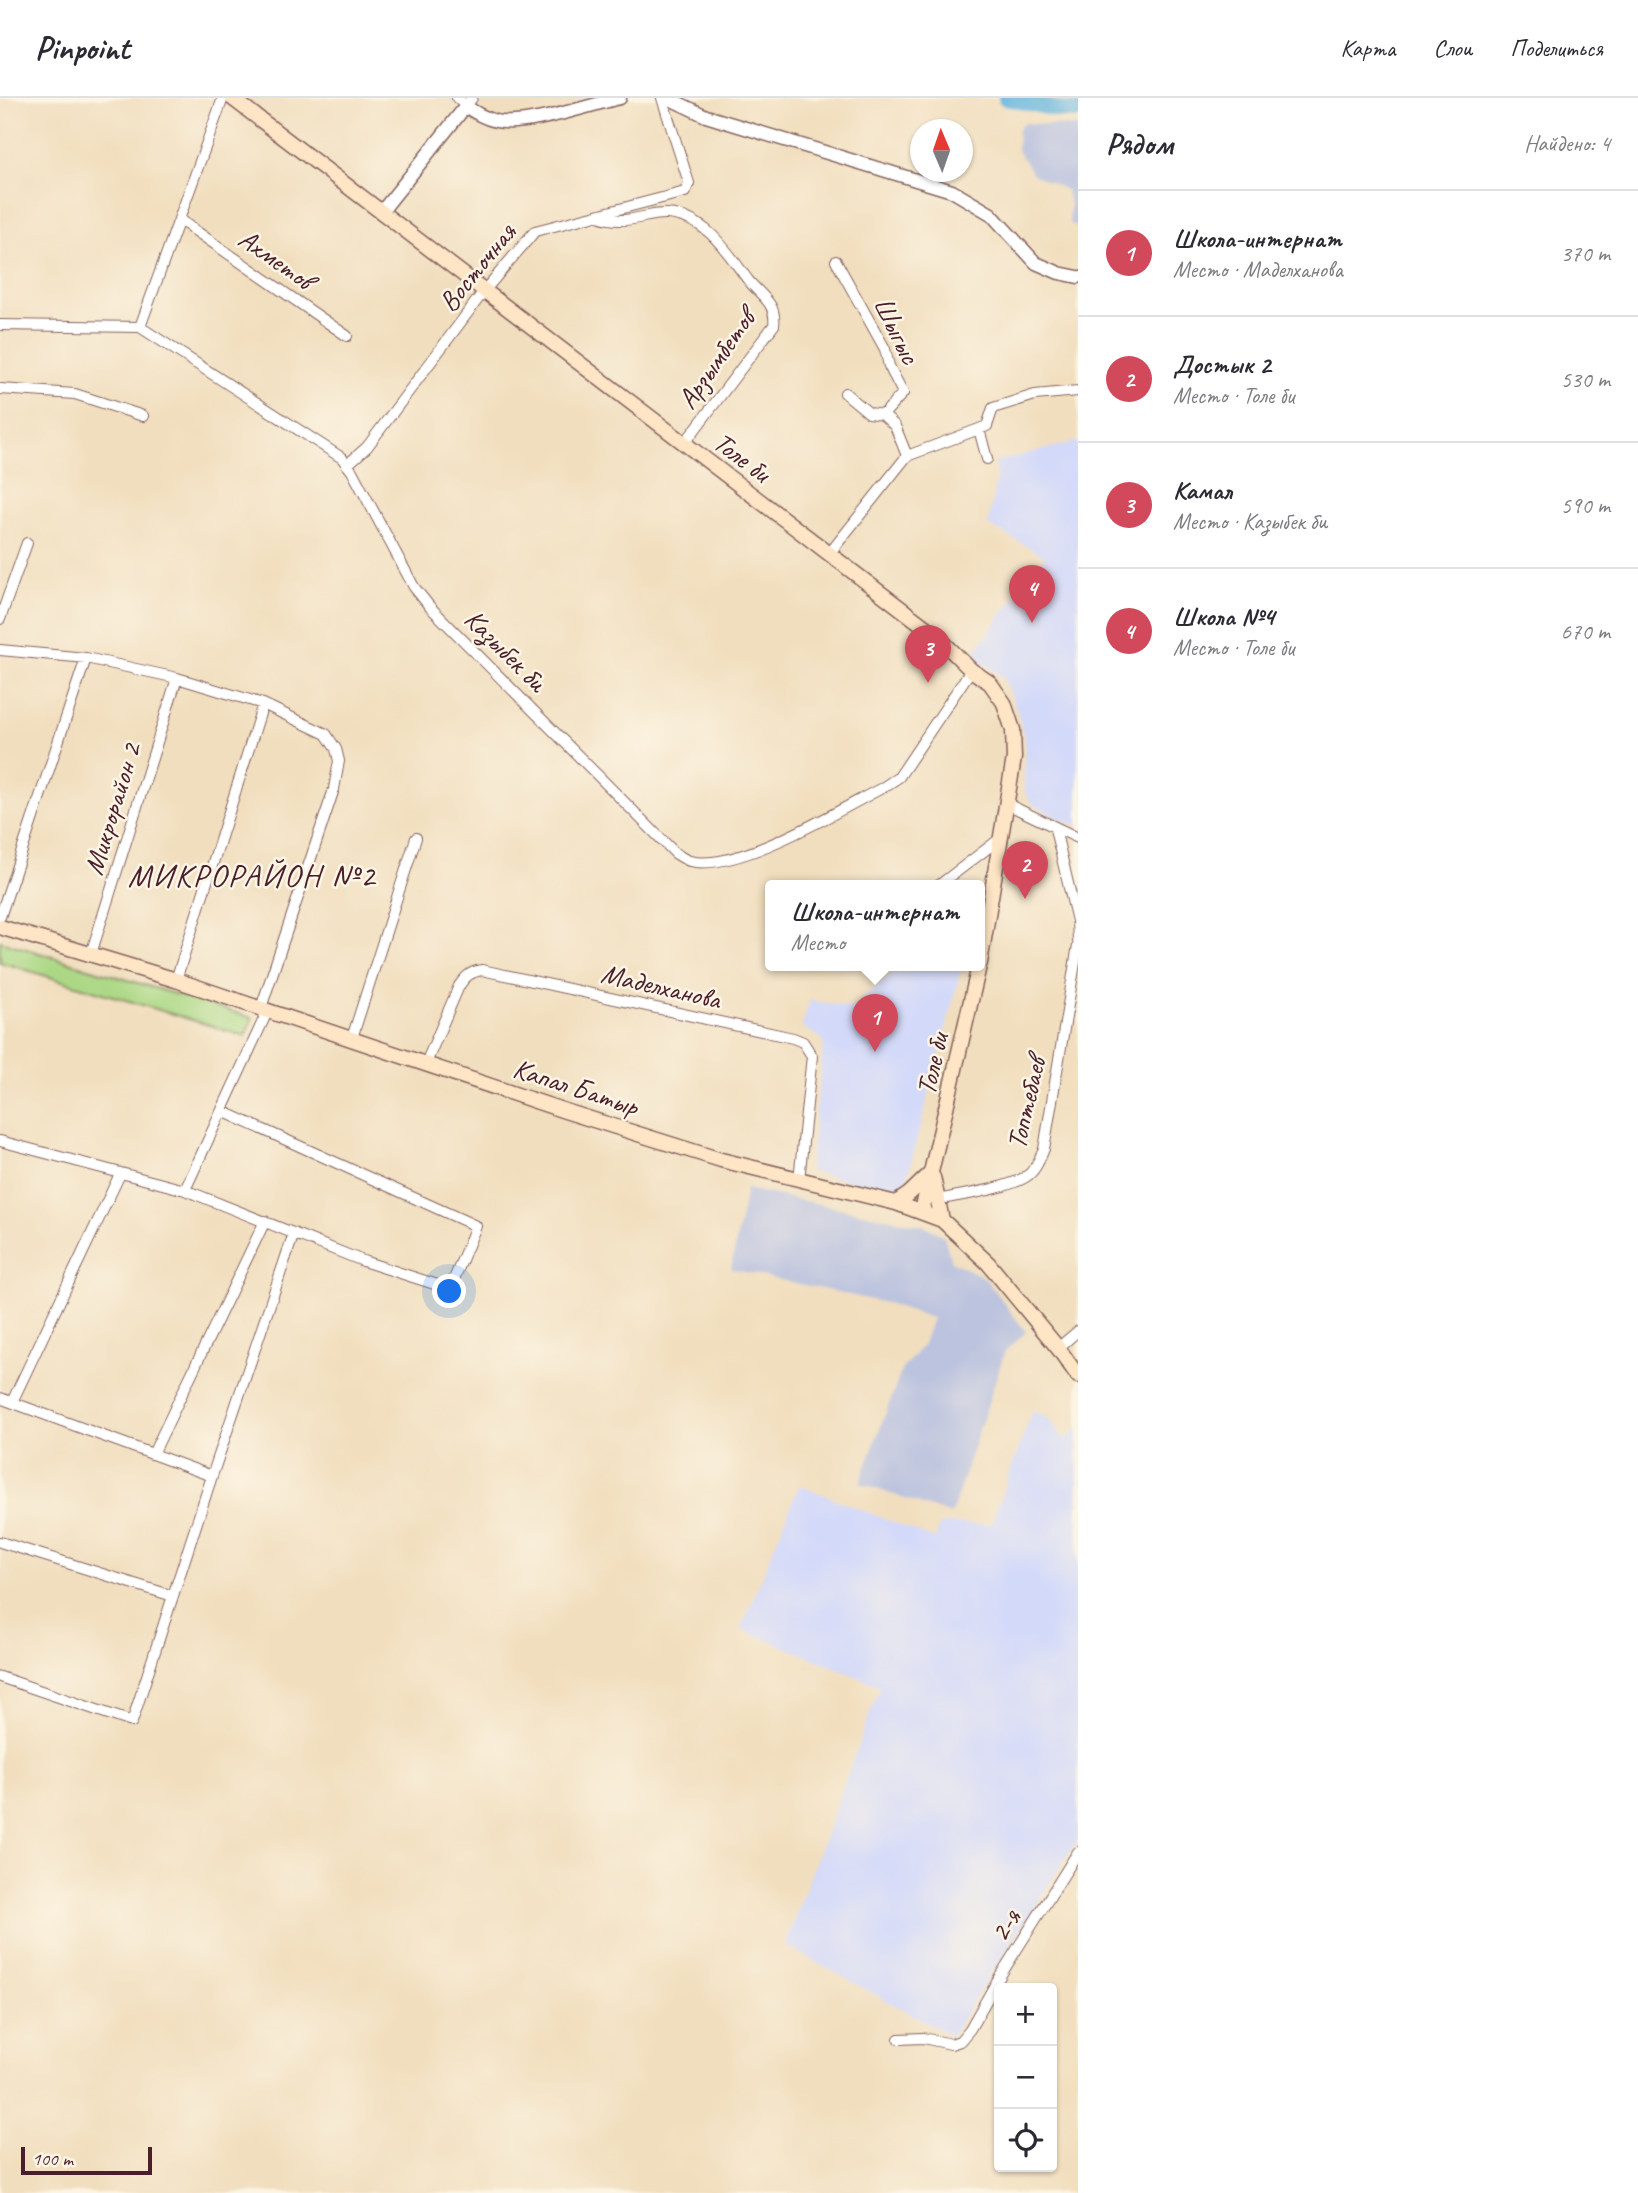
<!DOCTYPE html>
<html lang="ru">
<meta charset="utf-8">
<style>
body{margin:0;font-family:Caveat,sans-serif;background:#f2f2f3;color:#2b2b33}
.controls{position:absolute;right:21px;bottom:21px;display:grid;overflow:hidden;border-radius:7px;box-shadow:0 2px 5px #0004}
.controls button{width:63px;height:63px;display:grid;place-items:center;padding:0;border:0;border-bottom:2px solid #e1e1e2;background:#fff;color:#2b2b33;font:35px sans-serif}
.compass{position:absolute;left:910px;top:21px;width:63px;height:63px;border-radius:50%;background:#fff;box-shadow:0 2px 5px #0004;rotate:358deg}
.scale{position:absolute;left:21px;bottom:18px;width:131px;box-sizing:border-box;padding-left:7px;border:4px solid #4a1f2b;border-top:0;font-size:19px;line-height:24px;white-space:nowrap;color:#4a1f2b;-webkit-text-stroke:5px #fcf5e5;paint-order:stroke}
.you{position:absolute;left:450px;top:1194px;width:24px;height:24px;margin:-18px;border:5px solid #fff;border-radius:50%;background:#1a73e8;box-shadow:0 0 0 10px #1a73e833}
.badge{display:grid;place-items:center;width:46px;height:46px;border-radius:50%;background:#d1495b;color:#fff;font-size:23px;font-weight:700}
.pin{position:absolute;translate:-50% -58px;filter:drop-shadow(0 2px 4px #0008)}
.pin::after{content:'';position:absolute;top:37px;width:24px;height:21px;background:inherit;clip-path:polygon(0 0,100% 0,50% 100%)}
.popup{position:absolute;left:765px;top:782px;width:220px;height:91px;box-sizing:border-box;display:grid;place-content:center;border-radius:7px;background:#fff;filter:drop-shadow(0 2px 5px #0005);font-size:23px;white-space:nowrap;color:#7c7c81}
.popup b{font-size:26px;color:#2b2b33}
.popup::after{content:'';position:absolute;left:50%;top:100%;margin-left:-14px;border:14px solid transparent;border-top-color:#fff}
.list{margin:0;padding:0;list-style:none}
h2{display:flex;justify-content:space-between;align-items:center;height:91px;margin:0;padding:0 28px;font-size:30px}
h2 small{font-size:23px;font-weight:400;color:#7c7c81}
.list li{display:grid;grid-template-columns:46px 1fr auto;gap:21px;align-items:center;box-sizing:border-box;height:126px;padding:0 28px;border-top:2px solid #e1e1e2}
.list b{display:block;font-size:26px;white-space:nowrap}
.list p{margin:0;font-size:23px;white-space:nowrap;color:#7c7c81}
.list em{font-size:23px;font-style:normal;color:#7c7c81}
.icon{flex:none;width:38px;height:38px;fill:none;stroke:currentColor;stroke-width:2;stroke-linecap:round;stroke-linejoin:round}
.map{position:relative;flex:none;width:1078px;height:2095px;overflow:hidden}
header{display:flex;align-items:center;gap:42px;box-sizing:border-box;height:98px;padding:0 35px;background:#fff;border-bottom:2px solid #e1e1e2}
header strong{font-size:33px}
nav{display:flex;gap:38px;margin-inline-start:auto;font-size:24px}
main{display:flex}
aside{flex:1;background:#fff}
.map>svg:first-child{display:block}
.built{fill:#d3d9f9}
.industrial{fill:#bcc3de}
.green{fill:#acd885;stroke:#7b7c58;stroke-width:2}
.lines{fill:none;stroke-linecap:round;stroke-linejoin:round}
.river{stroke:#61b2dc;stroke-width:16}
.minor-casing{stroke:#84625e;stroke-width:12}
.tertiary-casing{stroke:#84625e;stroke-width:15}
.secondary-casing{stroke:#84625e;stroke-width:17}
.minor{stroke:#fff;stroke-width:10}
.tertiary{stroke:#fff;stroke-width:12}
.secondary{stroke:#fee5c5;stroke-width:14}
.labels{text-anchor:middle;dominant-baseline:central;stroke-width:5;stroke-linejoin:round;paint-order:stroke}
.street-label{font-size:28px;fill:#4a1f2b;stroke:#fcf5e5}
.quarter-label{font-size:32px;letter-spacing:2px;fill:#4a1f2b;stroke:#fcf5e5}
</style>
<header>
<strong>Pinpoint</strong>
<nav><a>Карта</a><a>Слои</a><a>Поделиться</a></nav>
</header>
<main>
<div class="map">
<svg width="1078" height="2095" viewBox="0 0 1078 2095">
<rect width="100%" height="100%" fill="#fcf5e5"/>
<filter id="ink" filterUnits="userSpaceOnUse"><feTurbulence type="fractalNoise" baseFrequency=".0143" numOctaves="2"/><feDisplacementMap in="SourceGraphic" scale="14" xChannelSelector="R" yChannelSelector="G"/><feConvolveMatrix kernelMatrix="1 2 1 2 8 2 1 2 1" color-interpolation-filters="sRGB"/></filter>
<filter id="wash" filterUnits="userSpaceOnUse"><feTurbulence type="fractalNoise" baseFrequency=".00686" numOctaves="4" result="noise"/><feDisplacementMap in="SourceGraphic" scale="28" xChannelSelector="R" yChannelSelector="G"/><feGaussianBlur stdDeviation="1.57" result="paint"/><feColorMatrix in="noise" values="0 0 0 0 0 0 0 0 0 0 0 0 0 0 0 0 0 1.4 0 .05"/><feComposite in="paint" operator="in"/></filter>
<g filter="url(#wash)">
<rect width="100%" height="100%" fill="#f1debe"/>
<path class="built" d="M1078,343V728L1061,722L1031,705L1024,692L1025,643L1017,612L1003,579L979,562L974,554L1045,458L988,427L997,376L995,364Z
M900,868H962L905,1088L886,1092L809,1073L824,942L802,929L810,902L852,910Z
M1032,1313L1047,1319L1064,1341L1078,1331V1742L951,1938L785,1847L880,1588L741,1531L799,1387L935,1441L940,1426H991Z"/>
<path class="industrial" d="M1024,25L1078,29V129L1069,125L1070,106L1066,92L1033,76L1017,52L1018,31Z
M746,1091L925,1128L944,1138L951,1163L984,1179L1026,1234L1005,1253L951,1417L860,1385L902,1271L922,1248L932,1220L890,1206L731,1171Z"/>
<path class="green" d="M0,843L253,920L245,938L0,864Z"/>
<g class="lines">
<path class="river" d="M1006,0L1060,12L1078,13"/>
</g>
</g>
<g filter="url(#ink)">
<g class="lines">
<g class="minor-casing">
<path id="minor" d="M457,0L466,8L472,0
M598,118C604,120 612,122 619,122C635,123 651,115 667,116C707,119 727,154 748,182C760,197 777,205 774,227L684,346
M180,122L347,238
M836,163L885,251L889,268L903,295L883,317
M0,227L140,229L342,360L352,373L414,489L430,509L675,755C680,758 685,762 690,763C736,775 839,712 882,690L899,679L971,572
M140,229L223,0
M0,291L75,296L143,318
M845,295L869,315L883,317L895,328L907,358
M979,331L987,361
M347,367L367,349L484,193L535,133L685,94L689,85L662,0
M829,456L907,358L987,328L993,310L1035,297L1078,293
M0,521L27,445
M0,552L86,560L177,580L263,606L326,636L336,651L339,663L334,691L261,910
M1007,706L1078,740
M1055,731L1077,823L1078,843
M938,788L1001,740
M0,819L86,560
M91,856L177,580
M176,882L263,606
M352,940L416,740
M426,965L459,888C466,878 470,874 482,872L793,940L803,944L812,958L799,1082
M0,1043L185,1092L363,1163L450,1191L476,1128L222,1013
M185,1092L268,912
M937,1102C960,1097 1008,1091 1027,1078C1036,1072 1040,1060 1044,1051L1078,847
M1058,1250L1078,1233
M0,1300L212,1378
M12,1304L120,1076
M153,1356L265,1123
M0,1444L173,1498
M0,1579L132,1624L212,1378L294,1135
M899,1941L923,1940L951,1946L960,1943L970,1931L1000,1878L1078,1754"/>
</g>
<g class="tertiary-casing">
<path id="tertiary" d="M668,0L706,18L952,93L991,116L1036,165L1059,175L1078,179
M382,113L466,8C475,15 484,20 496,23C524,30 589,7 620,0"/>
</g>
<g class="secondary-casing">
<path id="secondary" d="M232,0L937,538L971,572L990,585L1004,605L1013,632L1014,660L980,865
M0,829L176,882L565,1013L721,1062L896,1105L942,1122L988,1165L1058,1250L1078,1278
M933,1079L942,1122
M896,1105L909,1096L931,1075
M922,1113L979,868"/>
</g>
<use href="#minor" class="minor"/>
<use href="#tertiary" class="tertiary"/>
<use href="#secondary" class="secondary"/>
</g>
</g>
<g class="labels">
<g class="street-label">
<text transform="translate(276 161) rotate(35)">Ахметов</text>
<text transform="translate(477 169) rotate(-51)">Восточная</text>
<text transform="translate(897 232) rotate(64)">Шыгыс</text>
<text transform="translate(716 261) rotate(-55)">Арзымбетов</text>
<text transform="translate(742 359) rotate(37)">Толе би</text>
<text transform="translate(506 552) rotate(45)">Казыбек би</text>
<text transform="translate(112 711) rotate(-73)">Микрорайон 2</text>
<text transform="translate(661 888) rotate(13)">Маделханова</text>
<text transform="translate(932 966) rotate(-77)">Толе би</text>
<text transform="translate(576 989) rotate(18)">Капал Батыр</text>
<text transform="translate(1026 1005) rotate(-77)">Топтебаев</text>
<text transform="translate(1005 1827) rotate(-58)">2-я</text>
</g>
<g class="quarter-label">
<text x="252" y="777">МИКРОРАЙОН №2</text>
</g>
</g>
</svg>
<div class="controls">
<button>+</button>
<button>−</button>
<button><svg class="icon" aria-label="locate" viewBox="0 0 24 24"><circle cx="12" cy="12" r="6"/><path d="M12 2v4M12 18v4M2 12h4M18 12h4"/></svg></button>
</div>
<svg class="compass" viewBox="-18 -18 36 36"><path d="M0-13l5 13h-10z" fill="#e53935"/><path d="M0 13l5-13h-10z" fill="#7c7c81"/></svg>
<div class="scale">100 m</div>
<div class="you"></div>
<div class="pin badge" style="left:875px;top:954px">1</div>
<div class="popup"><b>Школа-интернат</b>Место</div>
<div class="pin badge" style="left:1025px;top:801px">2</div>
<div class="pin badge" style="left:928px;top:585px">3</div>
<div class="pin badge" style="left:1032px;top:525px">4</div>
</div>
<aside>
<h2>Рядом<small>Найдено: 4</small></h2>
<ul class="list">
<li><span class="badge">1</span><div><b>Школа-интернат</b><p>Место · Маделханова</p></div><em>370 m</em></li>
<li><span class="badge">2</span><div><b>Достык 2</b><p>Место · Толе би</p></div><em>530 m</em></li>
<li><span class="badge">3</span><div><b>Камал</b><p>Место · Казыбек би</p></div><em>590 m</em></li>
<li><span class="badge">4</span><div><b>Школа №4</b><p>Место · Толе би</p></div><em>670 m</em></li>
</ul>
</aside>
</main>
